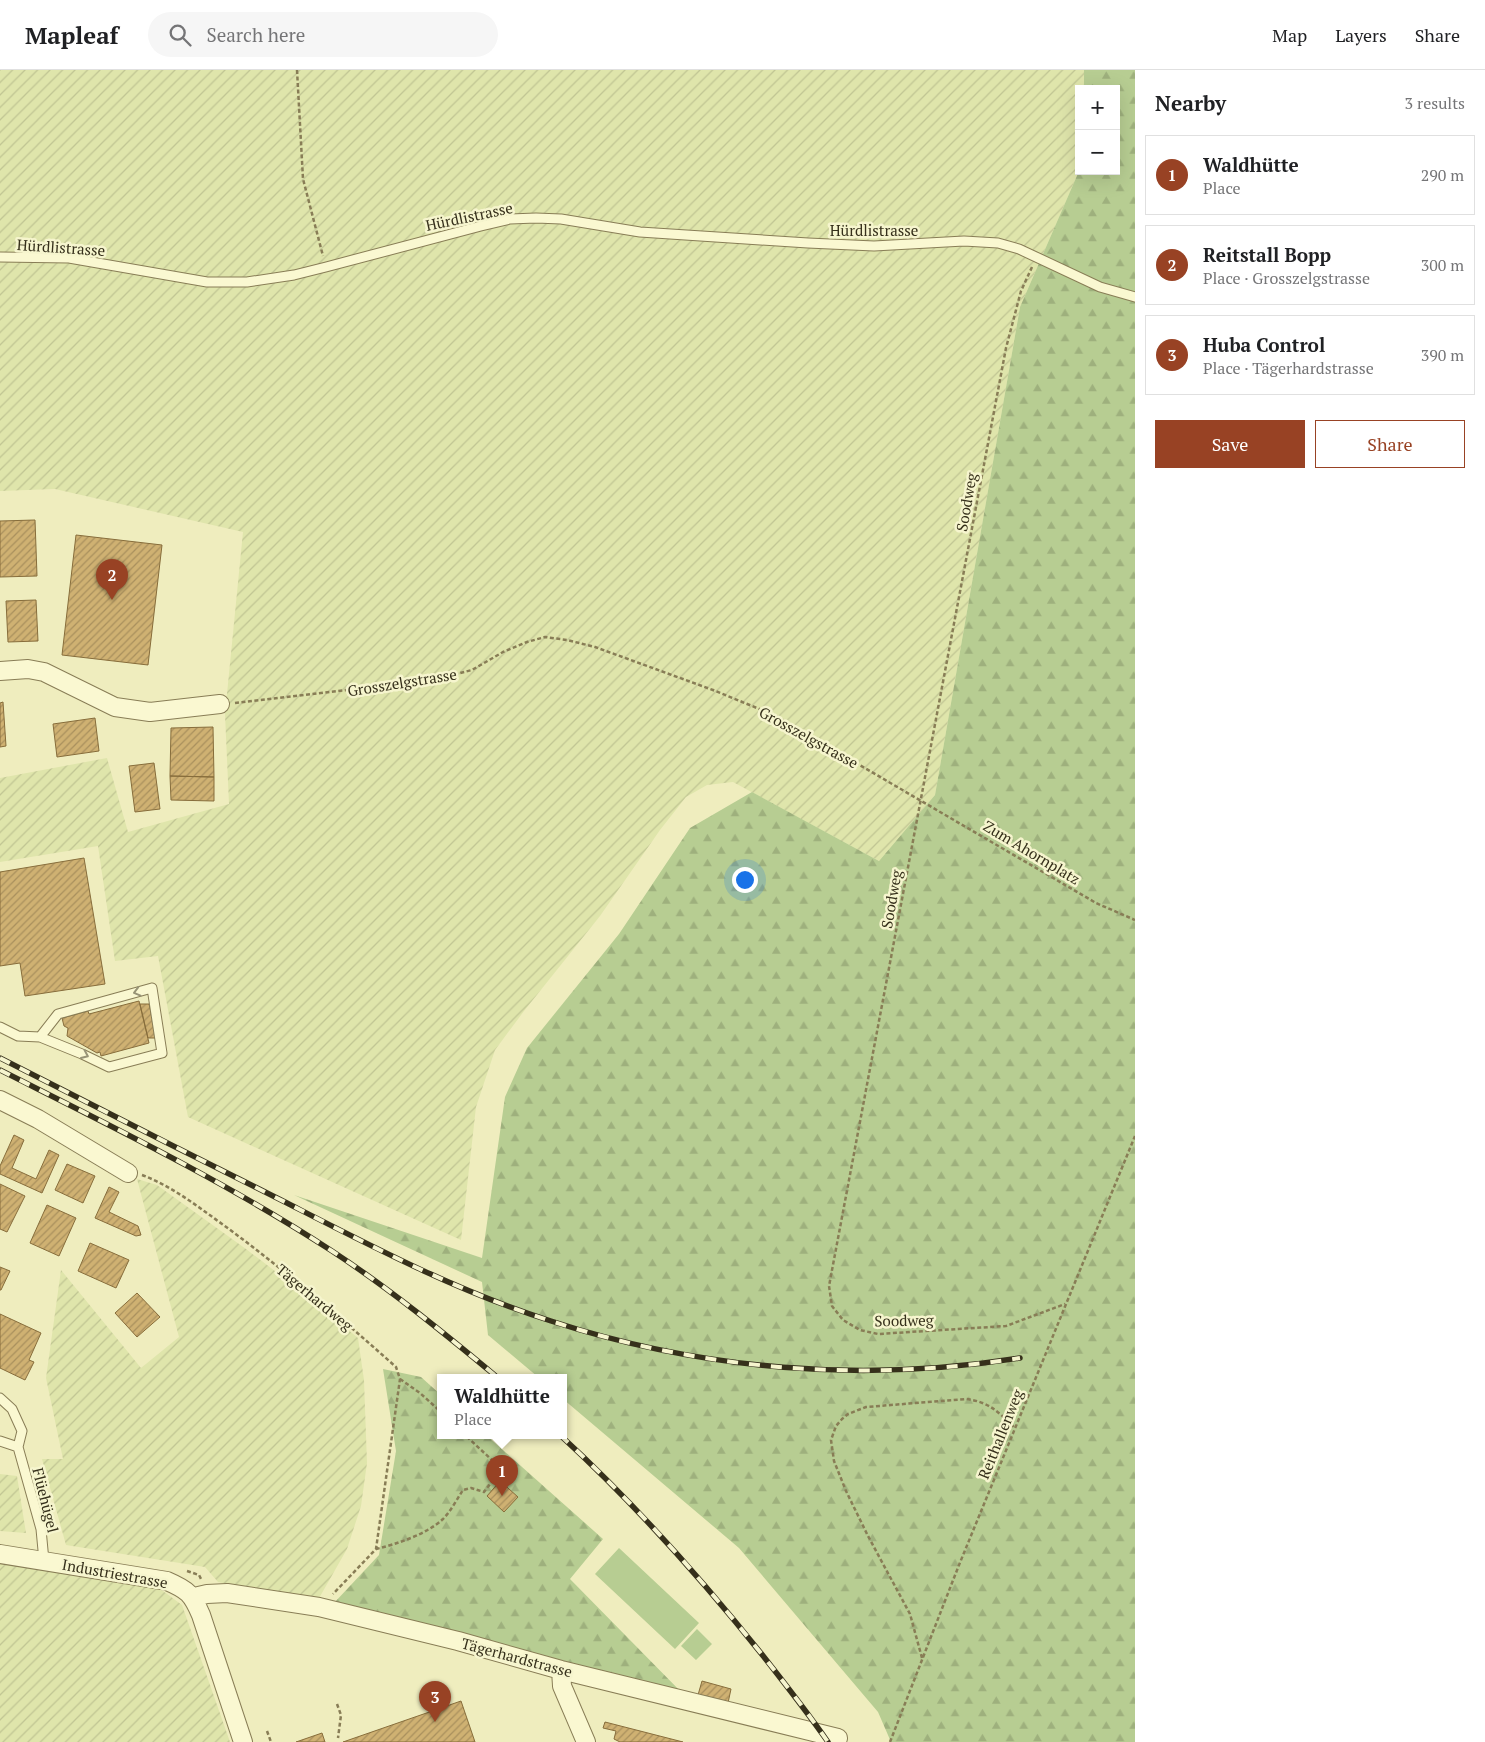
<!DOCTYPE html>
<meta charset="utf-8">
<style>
body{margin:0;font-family:"PT Serif",serif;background:#f6f6f6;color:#202124}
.controls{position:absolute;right:15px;top:15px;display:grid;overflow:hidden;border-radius:0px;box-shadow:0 5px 20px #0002}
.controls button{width:45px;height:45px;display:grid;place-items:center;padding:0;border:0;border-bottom:1px solid #e0e0e0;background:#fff;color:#202124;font:25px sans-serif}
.you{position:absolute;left:744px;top:809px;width:18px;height:18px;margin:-12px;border:4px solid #fff;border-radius:50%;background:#1a73e8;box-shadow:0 0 0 8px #1a73e833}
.badge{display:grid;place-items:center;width:32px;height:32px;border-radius:50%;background:#984224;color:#fff;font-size:16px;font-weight:700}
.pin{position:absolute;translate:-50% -41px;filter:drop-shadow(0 1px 2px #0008)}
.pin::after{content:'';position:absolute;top:26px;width:18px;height:15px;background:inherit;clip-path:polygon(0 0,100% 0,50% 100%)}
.popup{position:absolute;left:437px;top:1304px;width:130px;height:65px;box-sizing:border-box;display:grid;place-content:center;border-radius:0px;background:#fff;filter:drop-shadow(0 1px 4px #0005);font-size:16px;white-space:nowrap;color:#757577}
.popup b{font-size:19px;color:#202124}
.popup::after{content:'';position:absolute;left:50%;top:100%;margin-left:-10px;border:10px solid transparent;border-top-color:#fff}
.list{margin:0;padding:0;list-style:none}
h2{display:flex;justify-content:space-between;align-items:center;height:65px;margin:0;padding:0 20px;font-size:21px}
h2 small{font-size:16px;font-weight:400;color:#757577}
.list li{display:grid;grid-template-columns:32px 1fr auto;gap:15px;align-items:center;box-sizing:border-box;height:80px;margin:0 10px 10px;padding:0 10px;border:1px solid #e0e0e0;border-radius:0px}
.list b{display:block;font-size:19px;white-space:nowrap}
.list p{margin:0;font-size:16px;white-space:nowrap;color:#757577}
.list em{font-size:16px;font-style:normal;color:#757577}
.actions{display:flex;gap:10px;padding:15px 20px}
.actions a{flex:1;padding:11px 0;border:1px solid #984224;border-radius:0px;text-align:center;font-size:18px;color:#984224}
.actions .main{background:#984224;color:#fff}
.icon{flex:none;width:28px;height:28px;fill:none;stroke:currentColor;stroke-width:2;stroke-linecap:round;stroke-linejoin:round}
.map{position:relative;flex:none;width:1135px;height:1672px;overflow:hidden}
header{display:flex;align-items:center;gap:30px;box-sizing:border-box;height:70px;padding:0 25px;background:#fff;border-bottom:1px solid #e0e0e0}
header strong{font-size:24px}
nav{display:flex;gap:28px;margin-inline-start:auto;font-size:18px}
.search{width:350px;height:45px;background:#f6f6f6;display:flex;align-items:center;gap:12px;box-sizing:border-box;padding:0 18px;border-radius:28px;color:#757577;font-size:19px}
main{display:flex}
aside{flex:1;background:#fff}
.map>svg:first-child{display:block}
.farmland{fill:url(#farmland-furrows)}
.forest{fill:url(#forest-firs)}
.garden{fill:#b7cd92}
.building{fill:url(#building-hatch);stroke:#876d3b}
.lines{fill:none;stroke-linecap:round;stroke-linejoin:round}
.lane-casing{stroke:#887d56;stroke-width:11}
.street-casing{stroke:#887d56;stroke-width:20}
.path{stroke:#887d56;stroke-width:2.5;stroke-dasharray:4 2.5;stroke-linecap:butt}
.lane{stroke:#faf8d1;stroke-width:9}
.street{stroke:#faf8d1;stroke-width:18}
.rail-casing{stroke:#36301b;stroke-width:5.5}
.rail{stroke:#f6f5ce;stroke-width:4;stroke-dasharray:11;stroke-linecap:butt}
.oneway{stroke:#989476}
.labels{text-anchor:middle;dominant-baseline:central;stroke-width:5;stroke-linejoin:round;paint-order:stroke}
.street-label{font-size:15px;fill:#36301b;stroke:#f6f5ce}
</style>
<header>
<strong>Mapleaf</strong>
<div class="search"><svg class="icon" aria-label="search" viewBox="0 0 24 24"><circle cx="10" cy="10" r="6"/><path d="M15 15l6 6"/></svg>Search here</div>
<nav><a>Map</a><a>Layers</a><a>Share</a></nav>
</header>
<main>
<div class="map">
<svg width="1135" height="1672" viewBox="0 0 1135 1672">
<defs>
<pattern id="farmland-furrows" width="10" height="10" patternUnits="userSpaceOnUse" patternTransform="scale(1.25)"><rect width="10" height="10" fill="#dfe5ab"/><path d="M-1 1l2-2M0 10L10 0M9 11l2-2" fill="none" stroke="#c0c593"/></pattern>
<pattern id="forest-firs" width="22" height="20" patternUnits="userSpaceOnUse" patternTransform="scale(1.25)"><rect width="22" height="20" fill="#b7cd92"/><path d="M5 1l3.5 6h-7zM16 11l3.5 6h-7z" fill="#9eb07d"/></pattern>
<pattern id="building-hatch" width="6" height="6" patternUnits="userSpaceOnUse" patternTransform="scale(1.25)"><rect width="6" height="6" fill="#cfb172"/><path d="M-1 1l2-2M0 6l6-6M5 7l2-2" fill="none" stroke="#a9905d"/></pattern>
</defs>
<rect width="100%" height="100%" fill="#efedbe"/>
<path class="farmland" d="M0,0H1084V19H1079V101L1020,237L935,725L879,791L733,712L707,715L686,727L660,760L600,846L524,941L495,980L476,1037L461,1170L188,1047L158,886L115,891L98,776L0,792V708L107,688L128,762L229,734L225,644L243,462L55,419L0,421Z
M137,1109L157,1115L246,1179L305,1224L358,1268L364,1310L367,1393L361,1436L347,1479L318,1530L218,1512L205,1497L66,1475L42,1389H63L46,1308L61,1200L141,1298L179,1267Z
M0,1404L17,1406L26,1463L0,1461Z
M0,1493L147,1515L163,1521L182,1535L230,1672H0Z"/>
<path class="forest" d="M1084,0H1135V1672H891L878,1642L739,1478L563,1329V1307H538L488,1265L482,1212L294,1125L482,1188L505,1027L527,978L619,864L690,758L752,722L879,791L935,725L1020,237L1079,101H1116V19H1084Z
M383,1299L421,1307L441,1325V1365H486L603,1469L570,1509L686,1627L334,1533L379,1485L396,1381Z"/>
<path class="garden" d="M619,1478L699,1553L675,1579L595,1504Z
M697,1559L712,1574L696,1590L681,1576Z"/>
<path class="building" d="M35,450L37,506L0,507V451Z
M76,465L162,475L148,595L62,585Z
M36,530L38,571L8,572L6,531Z
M3,632L6,676L0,677V633Z
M95,648L99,681L57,687L53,654Z
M213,657L214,707L170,706L171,658Z
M154,693L160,739L135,742L129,696Z
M170,706L214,707V731L171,730Z
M84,788L105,914L25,926L20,893L0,896V802Z
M139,931L149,973L101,986L100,982L97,983L67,966L68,958L64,956L62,948L88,941L89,944Z
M140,934H149L157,968H148Z
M14,1065L24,1070L12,1098L36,1109L49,1080L59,1085L42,1123L0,1104V1096Z
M67,1094L95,1106L83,1133L55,1120Z
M0,1114L25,1126L7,1162L0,1159Z
M109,1117L119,1122L109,1142L138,1156L141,1165L136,1166L95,1148Z
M47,1135L76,1148L59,1186L30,1173Z
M90,1173L129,1190L116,1218L78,1201Z
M0,1197L10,1201L1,1220H0Z
M137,1223L160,1247L137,1267L115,1243Z
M0,1244L41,1263L29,1290L34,1292L25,1310L0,1298Z
M500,1411L518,1427L504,1442L487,1426Z
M702,1611L731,1619L728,1633L698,1625Z
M461,1631L475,1672H343Z
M605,1652L683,1672H620L614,1669L616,1661L603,1658Z
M322,1663L325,1672H296Z"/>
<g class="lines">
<g class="lane-casing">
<path id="lane" d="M0,187L69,188L207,212H247L294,205L326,197L481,156L510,149L536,148L561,149L640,162L808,173L874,176L964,171L998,173L1019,179L1100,217L1135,227
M0,957L18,966L40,967L82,984L109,997L162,983L152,918L58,944L40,967
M0,1328L12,1339L22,1361L18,1377L41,1459L44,1491
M0,1371L18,1377"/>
</g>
<g class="street-casing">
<path id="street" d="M0,601L28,599L44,602L115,637L150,642L220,634
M0,1030L38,1049L128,1103
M0,1484L167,1511C188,1520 192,1524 201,1545L243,1672
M194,1527L207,1524L227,1523L319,1537L458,1571L561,1600L838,1668
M561,1600L562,1616L586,1672"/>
</g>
<path class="path" d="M297,0L303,109L323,186
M1032,197L1021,221L1006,278L829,1216L832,1236L843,1250L860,1260L878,1264L1006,1256L1065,1234
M235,633L432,610L472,600L503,582L527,572L545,567L567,570L595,577L713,620L774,645L1096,833L1135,850
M142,1105C174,1117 201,1139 229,1159C288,1203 341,1248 396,1297L400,1309L376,1479L333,1524
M400,1309L420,1323L441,1342
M376,1479C397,1474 427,1464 443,1449C451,1441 457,1429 463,1420L471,1418L484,1422L500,1401L493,1391L465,1365
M187,1501L199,1505L201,1509
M922,1588L910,1544L868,1466L846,1421L834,1391L831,1370L836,1356L842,1349L848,1344L866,1337L966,1329C990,1332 998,1342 1015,1358
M337,1634L341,1645L338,1668
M267,1661L271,1672
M890,1672L959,1495L1135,1066"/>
<use href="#lane" class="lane"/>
<use href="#street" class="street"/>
<g class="rail-casing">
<path id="rail" d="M0,988C96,1037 191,1085 287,1133C373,1177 459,1222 551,1251C702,1300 863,1313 1020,1288
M0,1000C113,1057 226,1112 332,1181C390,1219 444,1263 497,1307
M560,1365C634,1433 701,1508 764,1587C786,1615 808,1643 828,1672"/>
</g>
<use href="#rail" class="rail"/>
</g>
<defs><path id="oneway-chevron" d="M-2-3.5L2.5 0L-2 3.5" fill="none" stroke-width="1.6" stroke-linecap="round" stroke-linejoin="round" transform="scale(1.25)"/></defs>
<g class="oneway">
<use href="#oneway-chevron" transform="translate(137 922) rotate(165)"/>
<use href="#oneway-chevron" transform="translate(85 985) rotate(24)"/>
</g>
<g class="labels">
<g class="street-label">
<text transform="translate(469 146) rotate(-12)">Hürdlistrasse</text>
<text x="874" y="160">Hürdlistrasse</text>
<text transform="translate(61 177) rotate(4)">Hürdlistrasse</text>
<text transform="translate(966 432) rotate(-80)">Soodweg</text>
<text transform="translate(402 612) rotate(-9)">Grosszelgstrasse</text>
<text transform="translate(809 667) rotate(29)">Grosszelgstrasse</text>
<text transform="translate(1032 782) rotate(31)">Zum Ahornplatz</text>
<text transform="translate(891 829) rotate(-80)">Soodweg</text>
<text transform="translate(315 1227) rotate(40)">Tägerhardweg</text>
<text transform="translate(904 1250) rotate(-1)">Soodweg</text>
<text transform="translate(1000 1364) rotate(-68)">Reithallenweg</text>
<text transform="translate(46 1430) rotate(76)">Flüehügel</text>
<text transform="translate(115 1503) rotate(10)">Industriestrasse</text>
<text transform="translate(517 1587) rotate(15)">Tägerhardstrasse</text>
</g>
</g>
</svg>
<div class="controls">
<button>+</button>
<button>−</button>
</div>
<div class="you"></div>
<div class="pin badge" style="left:502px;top:1426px">1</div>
<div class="popup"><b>Waldhütte</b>Place</div>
<div class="pin badge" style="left:112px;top:530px">2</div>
<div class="pin badge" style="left:435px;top:1652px">3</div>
</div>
<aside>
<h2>Nearby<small>3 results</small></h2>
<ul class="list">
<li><span class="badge">1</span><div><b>Waldhütte</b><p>Place</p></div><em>290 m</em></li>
<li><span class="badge">2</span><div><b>Reitstall Bopp</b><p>Place · Grosszelgstrasse</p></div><em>300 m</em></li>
<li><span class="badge">3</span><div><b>Huba Control</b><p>Place · Tägerhardstrasse</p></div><em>390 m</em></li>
</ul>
<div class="actions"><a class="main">Save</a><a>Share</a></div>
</aside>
</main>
